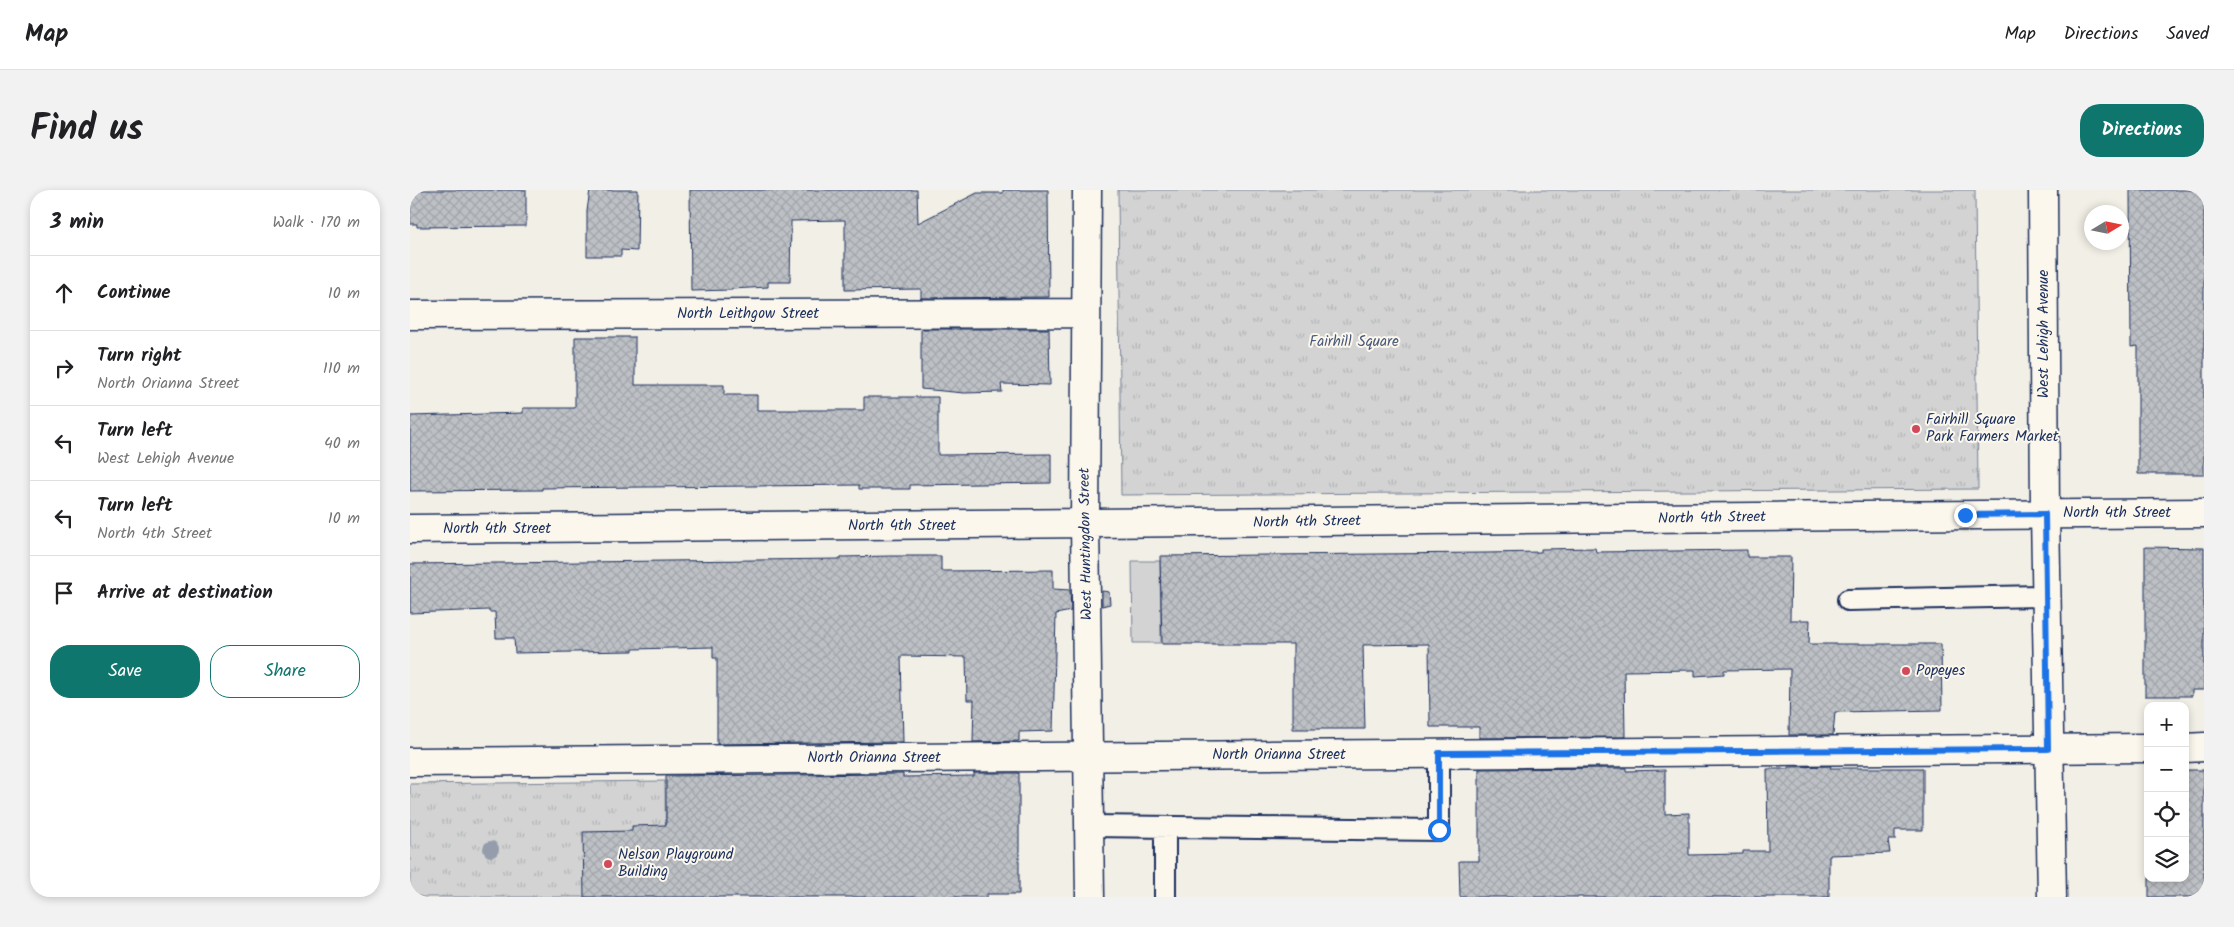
<!DOCTYPE html>
<meta charset="utf-8">
<style>
body{margin:0;font-family:Kalam,sans-serif;background:#f2f2f2;color:#202124}
.controls{position:absolute;right:15px;bottom:15px;display:grid;overflow:hidden;border-radius:10px;box-shadow:0 2px 8px #0003}
.controls button{width:45px;height:45px;display:grid;place-items:center;padding:0;border:0;border-bottom:1px solid #e0e0e0;background:#fff;color:#202124;font:25px sans-serif}
.compass{position:absolute;left:1674px;top:15px;width:45px;height:45px;border-radius:50%;background:#fff;box-shadow:0 2px 8px #0003;rotate:80deg}
.stop{position:absolute;width:15px;height:15px;margin:-11px;border:4px solid #1a73e8;border-radius:50%;background:#fff}
.stop.end{background:#1a73e8;border-color:#fff;box-shadow:0 1px 5px #0008}
.list{margin:0;padding:0;list-style:none}
h2{display:flex;justify-content:space-between;align-items:center;height:65px;margin:0;padding:0 20px;font-size:21px}
h2 small{font-size:16px;font-weight:400;color:#757577}
.list li{display:grid;grid-template-columns:32px 1fr auto;gap:15px;align-items:center;box-sizing:border-box;height:75px;padding:0 20px;border-top:1px solid #e0e0e0}
.list b{display:block;font-size:19px;white-space:nowrap}
.list p{margin:0;font-size:16px;white-space:nowrap;color:#757577}
.list em{font-size:16px;font-style:normal;color:#757577}
.actions{display:flex;gap:10px;padding:15px 20px}
.actions a{flex:1;padding:11px 0;border:1px solid #0f766e;border-radius:20px;text-align:center;font-size:18px;color:#0f766e}
.actions .main{background:#0f766e;color:#fff}
.icon{flex:none;width:28px;height:28px;fill:none;stroke:currentColor;stroke-width:2;stroke-linecap:round;stroke-linejoin:round}
.map{position:relative;flex:none;width:1794px;height:707px;overflow:hidden;border-radius:20px}
header{display:flex;align-items:center;gap:30px;box-sizing:border-box;height:70px;padding:0 25px;background:#fff;border-bottom:1px solid #e0e0e0}
header strong{font-size:24px}
nav{display:flex;gap:28px;margin-inline-start:auto;font-size:18px}
.intro{display:flex;align-items:center;justify-content:space-between;box-sizing:border-box;height:120px;padding:0 30px}
h1{margin:0;font-size:35px}
.button{padding:12px 22px;border-radius:20px;background:#0f766e;color:#fff;font-size:18px;font-weight:700}
main{display:flex;gap:30px;padding:0 30px}
aside{flex:1;background:#fff;border-radius:20px;box-shadow:0 2px 8px #0003}
.map>svg:first-child{display:block}
.park{fill:url(#park-tufts);stroke:#768198}
.garden{fill:#d2d3d2;stroke:#768198}
.building{fill:url(#building-cross-hatch);stroke:#1b2f5e}
.lines{fill:none;stroke-linecap:round;stroke-linejoin:round}
.service-casing{stroke:#1b2f5e;stroke-width:24}
.minor-casing{stroke:#1b2f5e;stroke-width:31}
.primary-casing{stroke:#1b2f5e;stroke-width:31}
.service{stroke:#fbf7ec;stroke-width:20}
.minor{stroke:#fbf7ec;stroke-width:28}
.primary{stroke:#fbf7ec;stroke-width:28}
.tree{fill:#959cab}
.route{stroke:#1a73e8;stroke-width:6}
.poi-dot{fill:#d1495b;stroke:#fbf7ec;stroke-width:2}
.labels{text-anchor:middle;dominant-baseline:central;stroke-width:4;stroke-linejoin:round;paint-order:stroke}
.street-label{font-size:15px;fill:#1b2f5e;stroke:#fbf7ec}
.park-label{font-size:15px;fill:#49587b;stroke:#fbf7ec}
.poi-label{font-size:15px;fill:#1b2f5e;stroke:#fbf7ec;text-anchor:start}
</style>
<header>
<strong>Map</strong>
<nav><a>Map</a><a>Directions</a><a>Saved</a></nav>
</header>
<div class="intro"><h1>Find us</h1><a class="button">Directions</a></div>
<main>
<aside>
<h2>3 min<small>Walk · 170 m</small></h2>
<ul class="list">
<li><svg class="icon" aria-label="ahead" viewBox="0 0 24 24"><path d="M12 20V5M6 11l6-6 6 6"/></svg><div><b>Continue</b></div><em>10 m</em></li>
<li><svg class="icon" aria-label="right" viewBox="0 0 24 24"><path d="M7 20v-9h11M14 6l5 5-5 5"/></svg><div><b>Turn right</b><p>North Orianna Street</p></div><em>110 m</em></li>
<li><svg class="icon" aria-label="left" viewBox="0 0 24 24"><path d="M17 20v-9H6M10 6l-5 5 5 5"/></svg><div><b>Turn left</b><p>West Lehigh Avenue</p></div><em>40 m</em></li>
<li><svg class="icon" aria-label="left" viewBox="0 0 24 24"><path d="M17 20v-9H6M10 6l-5 5 5 5"/></svg><div><b>Turn left</b><p>North 4th Street</p></div><em>10 m</em></li>
<li><svg class="icon" aria-label="arrive" viewBox="0 0 24 24"><path d="M6 21V4h12l-3 4 3 4H6"/></svg><div><b>Arrive at destination</b></div></li>
</ul>
<div class="actions"><a class="main">Save</a><a>Share</a></div>
</aside>
<div class="map">
<svg width="1794" height="707" viewBox="0 0 1794 707">
<defs>
<pattern id="park-tufts" width="24" height="20" patternUnits="userSpaceOnUse" patternTransform="scale(1.25)"><rect width="24" height="20" fill="#d2d3d2"/><path d="M3 7l-1-3M5 7V3M7 7l1-3M15 17l-1-3M17 17v-4M19 17l1-3" fill="none" stroke="#b4b5b7"/></pattern>
<pattern id="building-cross-hatch" width="8" height="8" patternUnits="userSpaceOnUse" patternTransform="scale(1.25)"><rect width="8" height="8" fill="#bdc0c4"/><path d="M0 0l8 8M0 8l8-8" fill="none" stroke="#a2a5ab"/></pattern>
</defs>
<rect width="100%" height="100%" fill="#f2efe6"/>
<filter id="ink" filterUnits="userSpaceOnUse"><feTurbulence type="fractalNoise" baseFrequency=".02" numOctaves="2"/><feDisplacementMap in="SourceGraphic" scale="10" xChannelSelector="R" yChannelSelector="G"/><feConvolveMatrix kernelMatrix="1 2 1 2 8 2 1 2 1" color-interpolation-filters="sRGB"/></filter>
<g filter="url(#ink)">
<path class="park" d="M708,0H1565L1568,299L711,305Z
M255,591L256,707H0V594Z"/>
<path class="garden" d="M722,371H750L751,453H723Z"/>
<path class="building" d="M0,0H116V36L7,37V34H0Z
M180,0H228L227,61L211,60V66H177V21Z
M280,0H507L508,33L567,3H593V0H638L639,107L511,108V99L435,100V30L381,31L380,92H358V97L322,99V100L281,101Z
M1720,0H1794V284H1728V156L1721,157Z
M511,139H639L640,195L591,194L592,202L554,203L511,199Z
M165,147H225V195H314V205H347V220H454V207H528V265L641,264V293L500,295V299H449V295L132,298V300L0,301V226L113,223V218H165Z
M1735,357L1794,358V500H1782V506H1735Z
M1185,358L1186,362L1337,360V367H1381L1380,430H1400L1399,454H1531L1532,520L1425,522L1423,545H1379L1380,479L1314,480V484L1285,486V480L1214,481L1215,547L1069,548V537H1020L1019,454L953,455L955,539H883V454H752L750,366L1076,363L1131,362V359Z
M480,366H531V381L643,380V399L660,400L661,421L646,424L643,541L609,542V551L563,552L564,510H557L556,467L491,466L493,552L307,554V468H303V457L223,459V461L105,463L104,448H86L85,422H79V420L0,423V374L431,369V367Z
M692,401L699,402L700,414L692,416Z
M1421,576L1420,578H1513V640H1485V650H1478L1480,663L1419,665V707H1050L1049,671H1069V579L1216,578V581L1255,580V624L1279,623V665L1333,664V661H1358L1357,579H1379V577Z
M1775,580H1794V707H1739V688H1775Z
M564,583H609V704H577V707H174L173,642L222,641V636L256,635V586L493,584V587L564,586Z"/>
<g class="lines">
<g class="service-casing">
<path id="service" d="M1438,410L1636,406
M680,636L1029,640V563
M755,707V637"/>
</g>
<g class="minor-casing">
<path id="minor" d="M677,0L675,334L680,707
M0,125L676,123
M0,339L1794,323
M1775,558L1794,557
M0,572L1738,558"/>
</g>
<g class="primary-casing">
<path id="primary" d="M1633,0L1635,324L1642,707"/>
</g>
<use href="#service" class="service"/>
<use href="#minor" class="minor"/>
<use href="#primary" class="primary"/>
</g>
<circle class="tree" cx="81" cy="659" r="8"/>
</g>
<g class="lines" filter="url(#ink)">
<path class="route" d="M1029,640V563L1638,559L1635,324L1555,325"/>
</g>
<g class="poi-dot">
<circle cx="1506" cy="239" r="5"/>
<circle cx="1496" cy="481" r="5"/>
<circle cx="198" cy="674" r="5"/>
</g>
<g class="labels">
<g class="street-label">
<text x="338" y="124">North Leithgow Street</text>
<text transform="translate(1634 144) rotate(-90)">West Lehigh Avenue</text>
<text x="1707" y="323">North 4th Street</text>
<text transform="translate(1302 328) rotate(-1)">North 4th Street</text>
<text transform="translate(897 332) rotate(-1)">North 4th Street</text>
<text x="492" y="336">North 4th Street</text>
<text x="87" y="339">North 4th Street</text>
<text transform="translate(676 354) rotate(-91)">West Huntingdon Street</text>
<text x="869" y="565">North Orianna Street</text>
<text x="464" y="568">North Orianna Street</text>
</g>
<g class="park-label">
<text x="944" y="152">Fairhill Square</text>
</g>
<g class="poi-label">
<text x="1516" y="230">Fairhill Square<tspan x="1516" dy="17">Park Farmers Market</tspan></text>
<text x="1506" y="481">Popeyes</text>
<text x="208" y="665">Nelson Playground<tspan x="208" dy="17">Building</tspan></text>
</g>
</g>
</svg>
<div class="controls">
<button>+</button>
<button>−</button>
<button><svg class="icon" aria-label="locate" viewBox="0 0 24 24"><circle cx="12" cy="12" r="6"/><path d="M12 2v4M12 18v4M2 12h4M18 12h4"/></svg></button>
<button><svg class="icon" aria-label="layers" viewBox="0 0 24 24"><path d="M12 4l9 5-9 5-9-5zM3 14l9 5 9-5"/></svg></button>
</div>
<svg class="compass" viewBox="-18 -18 36 36"><path d="M0-13l5 13h-10z" fill="#e53935"/><path d="M0 13l5-13h-10z" fill="#757577"/></svg>
<div class="stop" style="left:1029px;top:640px"></div>
<div class="stop end" style="left:1555px;top:325px"></div>
</div>
</main>
